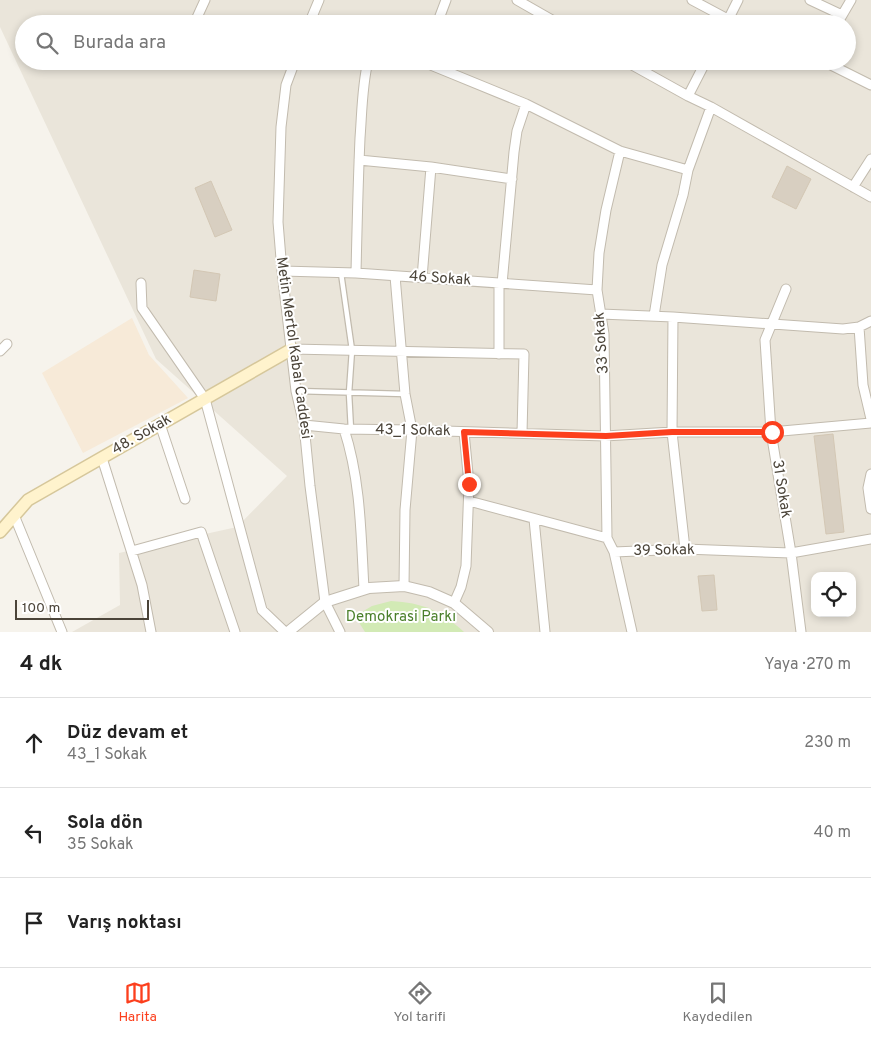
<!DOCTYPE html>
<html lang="tr">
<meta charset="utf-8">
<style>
body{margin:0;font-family:Overpass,sans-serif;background:#f6f6f6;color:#222}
.controls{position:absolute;right:15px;bottom:15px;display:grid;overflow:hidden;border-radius:10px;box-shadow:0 2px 8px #0003}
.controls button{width:45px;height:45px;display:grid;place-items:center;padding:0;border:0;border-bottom:1px solid #e0e0e0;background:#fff;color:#222;font:25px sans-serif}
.scale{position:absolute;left:15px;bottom:12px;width:134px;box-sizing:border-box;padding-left:5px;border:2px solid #4b4439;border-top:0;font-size:14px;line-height:18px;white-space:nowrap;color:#4b4439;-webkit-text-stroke:4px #fff;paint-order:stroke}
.stop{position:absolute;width:15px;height:15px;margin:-11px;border:4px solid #fc3f1d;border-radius:50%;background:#fff}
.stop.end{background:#fc3f1d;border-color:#fff;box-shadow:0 1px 5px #0008}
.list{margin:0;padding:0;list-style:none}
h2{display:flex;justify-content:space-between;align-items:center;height:65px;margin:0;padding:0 20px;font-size:21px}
h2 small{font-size:16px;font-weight:400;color:#767676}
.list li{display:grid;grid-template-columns:32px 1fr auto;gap:15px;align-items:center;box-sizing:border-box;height:90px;padding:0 20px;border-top:1px solid #e0e0e0}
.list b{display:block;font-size:19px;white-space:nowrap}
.list p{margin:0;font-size:16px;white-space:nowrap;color:#767676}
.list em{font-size:16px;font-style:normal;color:#767676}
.icon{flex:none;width:28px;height:28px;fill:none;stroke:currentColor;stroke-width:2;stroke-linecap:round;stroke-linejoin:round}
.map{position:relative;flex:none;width:871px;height:632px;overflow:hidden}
.search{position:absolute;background:#fff;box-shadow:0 2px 8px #0003;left:15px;right:15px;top:15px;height:55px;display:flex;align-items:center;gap:12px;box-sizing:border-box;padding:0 18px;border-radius:28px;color:#767676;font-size:19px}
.sheet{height:335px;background:#fff}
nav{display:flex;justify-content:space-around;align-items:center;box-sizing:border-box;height:70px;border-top:1px solid #e0e0e0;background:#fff;font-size:14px;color:#767676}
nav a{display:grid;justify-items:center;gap:2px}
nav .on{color:#fc3f1d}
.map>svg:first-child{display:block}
.residential{fill:#eae5da;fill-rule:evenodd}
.commercial{fill:#f7ead8}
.green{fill:#d2eab5}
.building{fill:#d8cfc1;stroke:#d3c7b4}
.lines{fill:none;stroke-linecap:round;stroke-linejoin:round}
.service-casing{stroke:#c2bbae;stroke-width:7}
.minor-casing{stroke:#c2bbae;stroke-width:11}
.tertiary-casing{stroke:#c2bbae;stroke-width:12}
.secondary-casing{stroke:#d6c79b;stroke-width:14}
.service{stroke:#fff;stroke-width:4.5}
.minor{stroke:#fff;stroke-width:9}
.tertiary{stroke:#fff;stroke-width:10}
.secondary{stroke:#fff3cd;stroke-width:11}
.route{stroke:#fc3f1d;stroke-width:6}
.labels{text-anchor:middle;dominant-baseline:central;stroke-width:4;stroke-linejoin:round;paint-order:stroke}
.street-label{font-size:15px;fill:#4b4439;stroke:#fff}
.park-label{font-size:15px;fill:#4a7f2a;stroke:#fff}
</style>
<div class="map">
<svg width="871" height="632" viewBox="0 0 871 632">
<rect width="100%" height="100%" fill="#f6f3ec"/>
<path class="residential" d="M0,0H871V632H72L120,605L119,553L237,527L287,476L156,359L0,27ZM24,24H847V61H24ZM815,576H852V613H815Z"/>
<path class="commercial" d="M132,318L149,355L188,398L83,453L42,373Z"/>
<path class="green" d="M391,601C423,603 440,610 464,632H365L355,616L372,606Z"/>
<path class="building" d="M787,166L811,179L796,209L772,197Z
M211,181L232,230L215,237L195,188Z
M194,270L220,274L216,301L190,297Z
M833,434L844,532L826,534L814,436Z
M714,575L717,610L702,611L698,576Z"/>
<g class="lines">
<g class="service-casing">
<path id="service" d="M341,273L352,350L349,393L351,430
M297,391L405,394"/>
</g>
<g class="minor-casing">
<path id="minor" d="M517,0L559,24
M692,0L737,24
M810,0L842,15
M194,24L205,0
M309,24L319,0
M437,24L446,0
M726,24L738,0
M837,24L851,0
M295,61L286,85L281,127L278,222L282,271L296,391L304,425L310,486L325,602L340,632
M421,61L526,104L620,151L688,170
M625,61L688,96L711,107L871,197
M823,61L871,85
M688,96L706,61
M620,151L606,210L599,253L597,290L604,334L607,538L614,552L685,549L791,553L871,539
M359,160L431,167L512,179
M853,187L871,159
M282,271L356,273L597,290
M356,273C357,228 358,183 360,138C362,112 362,86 368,61
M395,276L405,394L412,430L405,510L404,586
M422,278L431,167
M141,283L142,308L205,399L262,610L285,632
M502,284L514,152L517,131L526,104
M786,289L765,340L771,432L791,553L801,632
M601,314L673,317L843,329L859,327L871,321
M654,316L662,265L683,195L688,170L711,107
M859,327L863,385L871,419
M292,349L524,354L522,433
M0,351L7,344
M499,354V284
M160,424L185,499
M304,425L344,429L412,430L605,436L672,432L673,317
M344,429C361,481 361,536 364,589
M102,458L142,585L151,632
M871,474L868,488L871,509
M469,501L607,538
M14,515L62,632
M534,519L545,632
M685,549L672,432H771L871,423
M132,551L201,532L235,632
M614,552L632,632
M454,603L461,587L466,566L469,484L464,432"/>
</g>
<g class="tertiary-casing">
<path id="tertiary" d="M288,632L325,602L369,588L404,586L429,592L454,603L488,632"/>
</g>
<g class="secondary-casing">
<path id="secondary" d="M0,532L28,500L292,349"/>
</g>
<use href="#service" class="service"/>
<use href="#minor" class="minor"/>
<use href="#tertiary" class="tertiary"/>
<use href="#secondary" class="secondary"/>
</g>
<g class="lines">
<path class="route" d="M469,484L464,432L606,436L672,432H772"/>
</g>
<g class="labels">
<g class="street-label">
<text transform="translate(440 279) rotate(4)">46 Sokak</text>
<text transform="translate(602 343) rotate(-94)">33 Sokak</text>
<text transform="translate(293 348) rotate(82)">Metin Mertol Kabal Caddesi</text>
<text transform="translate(413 431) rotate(1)">43_1 Sokak</text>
<text transform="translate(142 435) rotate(-30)">48. Sokak</text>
<text transform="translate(781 489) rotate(81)">31 Sokak</text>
<text transform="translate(664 551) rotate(-1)">39 Sokak</text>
</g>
<g class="park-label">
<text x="401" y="617">Demokrasi Parkı</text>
</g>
</g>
</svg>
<div class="controls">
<button><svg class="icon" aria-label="locate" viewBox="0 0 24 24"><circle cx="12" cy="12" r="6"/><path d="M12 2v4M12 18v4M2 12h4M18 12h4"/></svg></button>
</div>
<div class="scale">100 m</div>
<div class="stop" style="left:772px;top:432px"></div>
<div class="stop end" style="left:469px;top:484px"></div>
<div class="search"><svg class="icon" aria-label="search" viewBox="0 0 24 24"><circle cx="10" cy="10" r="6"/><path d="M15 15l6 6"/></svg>Burada ara</div>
</div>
<section class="sheet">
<h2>4 dk<small>Yaya · 270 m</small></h2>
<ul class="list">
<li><svg class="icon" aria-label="ahead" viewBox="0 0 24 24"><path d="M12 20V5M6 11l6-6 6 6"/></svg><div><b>Düz devam et</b><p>43_1 Sokak</p></div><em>230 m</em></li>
<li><svg class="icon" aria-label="left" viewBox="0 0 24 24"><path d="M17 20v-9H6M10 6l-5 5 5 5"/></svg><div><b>Sola dön</b><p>35 Sokak</p></div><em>40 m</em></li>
<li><svg class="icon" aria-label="arrive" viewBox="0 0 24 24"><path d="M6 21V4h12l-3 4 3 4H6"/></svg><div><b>Varış noktası</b></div></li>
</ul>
</section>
<nav>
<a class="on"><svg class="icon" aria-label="map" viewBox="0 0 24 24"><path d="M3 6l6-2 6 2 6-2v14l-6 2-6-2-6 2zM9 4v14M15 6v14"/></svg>Harita</a>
<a><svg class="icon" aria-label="directions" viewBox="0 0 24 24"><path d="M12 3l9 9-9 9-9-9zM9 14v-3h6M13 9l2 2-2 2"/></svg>Yol tarifi</a>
<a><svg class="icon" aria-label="saved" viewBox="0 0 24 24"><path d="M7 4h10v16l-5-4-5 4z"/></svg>Kaydedilen</a>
</nav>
